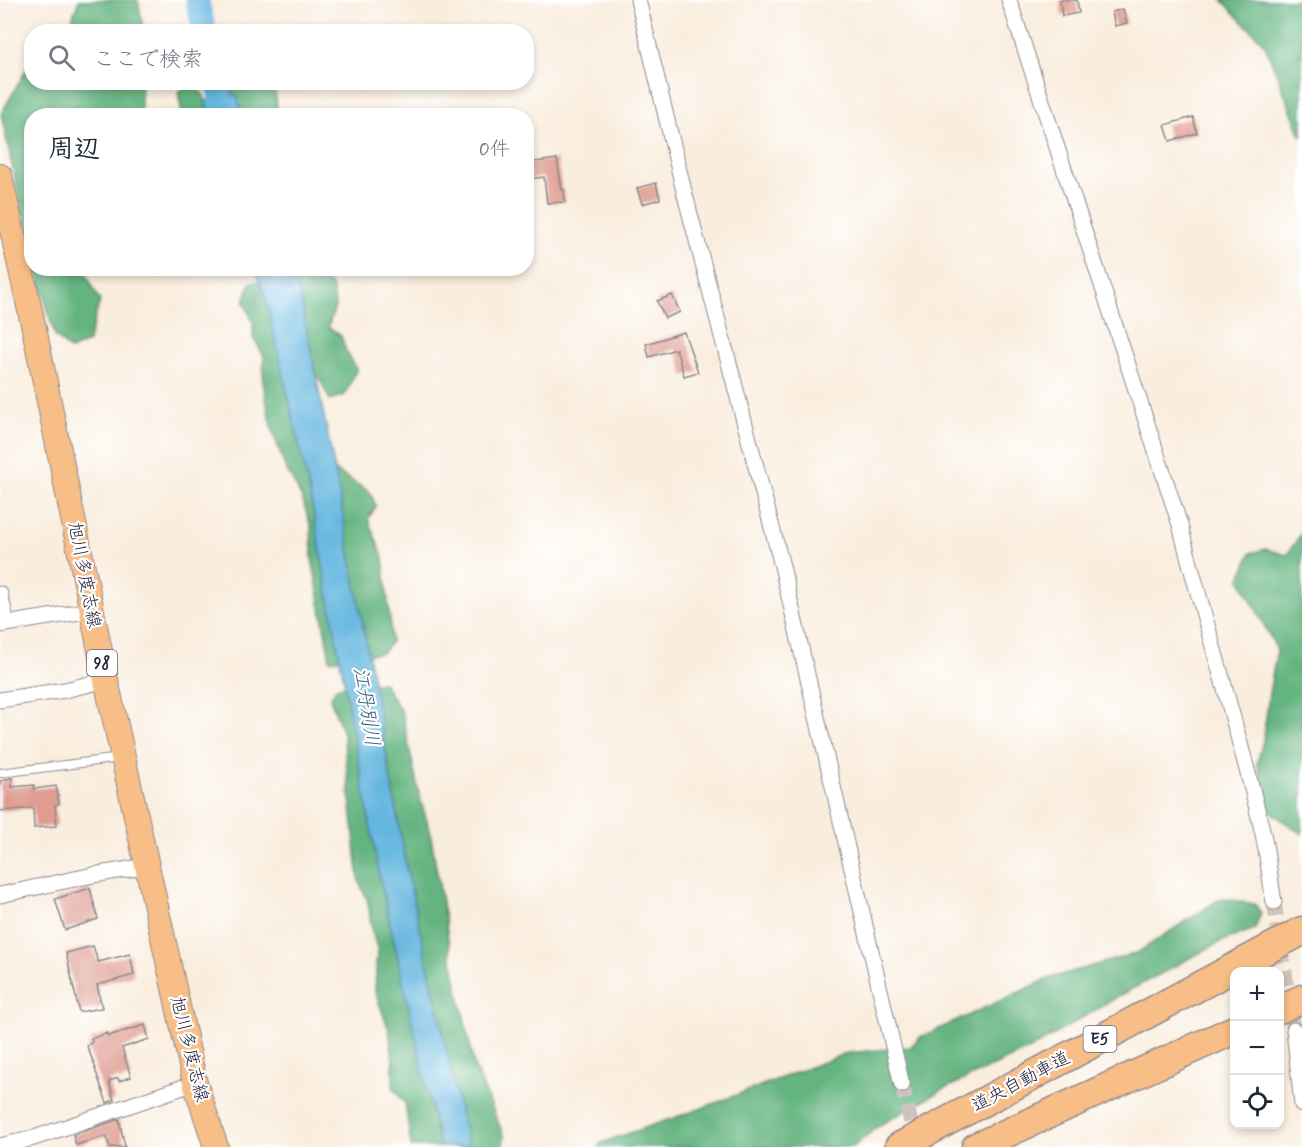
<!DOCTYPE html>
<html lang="ja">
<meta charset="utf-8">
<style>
body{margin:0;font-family:Mynerve,"Klee One",sans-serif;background:#f2f2f3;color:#1f2937}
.controls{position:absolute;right:18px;bottom:18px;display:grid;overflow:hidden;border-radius:12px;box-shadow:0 3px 9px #0003}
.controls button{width:54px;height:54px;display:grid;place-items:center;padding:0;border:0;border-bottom:2px solid #e0e1e3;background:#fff;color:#1f2937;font:30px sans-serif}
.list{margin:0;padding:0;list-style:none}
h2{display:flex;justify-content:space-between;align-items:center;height:78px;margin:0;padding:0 24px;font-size:26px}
h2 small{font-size:20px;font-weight:400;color:#747a83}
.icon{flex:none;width:33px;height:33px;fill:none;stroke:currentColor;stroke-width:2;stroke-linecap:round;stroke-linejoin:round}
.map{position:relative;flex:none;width:1302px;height:1147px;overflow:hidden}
.search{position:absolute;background:#fff;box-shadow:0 3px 9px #0003;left:24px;top:24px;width:510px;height:66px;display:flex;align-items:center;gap:15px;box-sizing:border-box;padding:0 21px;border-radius:24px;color:#747a83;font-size:22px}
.panel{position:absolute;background:#fff;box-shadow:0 3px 9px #0003;left:24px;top:108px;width:510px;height:168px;border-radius:24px}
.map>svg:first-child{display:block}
.forest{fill:#64b47f;stroke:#436b5d;stroke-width:1.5}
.water{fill:#63b6df;stroke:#426c8d;stroke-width:1.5}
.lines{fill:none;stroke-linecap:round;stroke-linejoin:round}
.river{stroke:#63b6df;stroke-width:24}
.building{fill:#df9d92}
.street-tunnel{stroke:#cec4bd;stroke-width:15;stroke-dasharray:15 8;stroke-linecap:butt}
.lane-casing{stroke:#8e888c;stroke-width:10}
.street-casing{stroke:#8e888c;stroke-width:17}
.primary-casing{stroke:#8e888c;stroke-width:26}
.highway-casing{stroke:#8e888c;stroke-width:31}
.lane{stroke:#fff;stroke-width:8}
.street{stroke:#fff;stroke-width:15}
.primary{stroke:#f7be87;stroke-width:24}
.highway{stroke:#f7be87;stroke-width:28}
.labels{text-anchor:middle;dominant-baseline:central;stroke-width:4.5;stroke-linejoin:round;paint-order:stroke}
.shield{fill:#fff;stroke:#646476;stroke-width:1.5}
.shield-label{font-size:16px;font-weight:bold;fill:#22223b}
.street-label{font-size:18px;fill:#22223b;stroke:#fff}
.water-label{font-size:20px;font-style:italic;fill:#3c5d7d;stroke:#fff}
</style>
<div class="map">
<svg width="1302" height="1147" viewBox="0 0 1302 1147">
<rect width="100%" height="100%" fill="#fff"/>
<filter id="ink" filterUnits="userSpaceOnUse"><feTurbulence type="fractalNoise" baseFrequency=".0167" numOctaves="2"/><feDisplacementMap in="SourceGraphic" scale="12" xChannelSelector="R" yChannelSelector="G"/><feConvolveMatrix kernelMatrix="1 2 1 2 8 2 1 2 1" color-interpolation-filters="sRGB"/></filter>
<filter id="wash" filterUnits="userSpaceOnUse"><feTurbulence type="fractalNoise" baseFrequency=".008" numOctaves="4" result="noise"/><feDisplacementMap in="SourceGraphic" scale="24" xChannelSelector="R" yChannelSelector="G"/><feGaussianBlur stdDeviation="1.35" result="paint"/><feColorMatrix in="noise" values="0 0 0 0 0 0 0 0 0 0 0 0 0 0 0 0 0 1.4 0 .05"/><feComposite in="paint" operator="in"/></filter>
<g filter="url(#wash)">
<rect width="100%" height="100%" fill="#f9eddd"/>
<path class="forest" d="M79,0H138L144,31H73V16Z
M1222,0H1302V138L1265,45Z
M31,65L32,82L141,83V115L32,116L31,254L1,114L27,68Z
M239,83H262L275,91L278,115H232L230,107L233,85Z
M190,84L203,94L211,115H182L178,92Z
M36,269H84L100,301L88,342L70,350L55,336Z
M281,269H316L333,288L335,307L328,327L341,336L346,351L357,369L345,395L330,400L309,358Z
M268,281L316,459L370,492L376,506L368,519L383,557L390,619L391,642L382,653L330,660L312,558L311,527L301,496L285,467L271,426L263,382L264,356L253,338V323L244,301L250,283Z
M1302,532V834L1269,811L1257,763L1263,741L1269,693L1277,650L1240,579L1251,553L1266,549L1287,555Z
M383,682L402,713L420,798L430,831L451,955L474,1065L504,1136L503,1147H411L405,1103L393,1088V1060L389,1030L375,992L377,948L372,931L368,902L359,881L343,733L330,698L337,687Z
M1221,898L1255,904L1261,913L1255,929L1220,942L1119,996L1034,1047L942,1090L880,1125L853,1147H598L601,1143L694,1111L847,1053L910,1047L921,1037L1050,978L1137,953Z"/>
<path class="water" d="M237,95L242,115H209L205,101Z
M255,269H290L300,296L337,481L407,870L468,1147H440L379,874L308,483L265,296Z"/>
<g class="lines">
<path class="river" d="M197,0L205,32
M217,82L224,116"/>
</g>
<g id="blocks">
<path class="building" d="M1060,0H1077L1079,13L1062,16Z
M1123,9L1127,23L1115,26L1112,12Z
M1193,117L1197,133L1170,141L1165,125Z
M557,159L562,190H564L565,202L547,203L544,177L530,179L528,163Z
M656,183L660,199L642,204L637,188Z
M672,295L680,312L665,318L657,301Z
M684,332L698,372L684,376L676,349L649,357L646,344Z
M12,778V787L34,785V789L56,786L59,804L55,805L57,826L34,828L33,808L0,811V781Z
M90,888L98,919L65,930L55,899Z
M93,946L98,962L130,954L134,975L97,985L102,1008L79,1012L66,953Z
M145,1025L149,1039L122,1048L131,1077L119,1081L118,1078L109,1081L114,1100L107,1103L95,1069H96L87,1046L92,1042L91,1039L107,1033L108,1036Z
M119,1119L125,1147H110L106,1136L76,1145L73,1135Z"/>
</g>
</g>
<g filter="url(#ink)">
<use href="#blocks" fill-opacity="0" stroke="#8e888c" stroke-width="1.5"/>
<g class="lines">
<path class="street-tunnel" d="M1274,902L1294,1030
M902,1085L916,1143"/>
<g class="lane-casing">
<path id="lane" d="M0,773L121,758"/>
</g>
<g class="street-casing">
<path id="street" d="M638,0L684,191L782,566L902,1085
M1009,0L1180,525C1206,628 1239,730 1263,834C1268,857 1270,880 1274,902
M0,594L7,624
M0,625L92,610
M0,700L65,690L106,680
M0,895L93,875L147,866
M1294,1030L1302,1105
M0,1146L34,1138L195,1083"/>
</g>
<g class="primary-casing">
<path id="primary" d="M0,176L35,333L106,680L195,1083L216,1147"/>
</g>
<g class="highway-casing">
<path id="highway" d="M1280,1009L1302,999
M899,1147L1302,931
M976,1147L1234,1030"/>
</g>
<use href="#lane" class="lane"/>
<use href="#street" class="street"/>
<use href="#primary" class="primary"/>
<use href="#highway" class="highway"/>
</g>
</g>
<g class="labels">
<g class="shield">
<rect x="87" y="650" width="30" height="26" rx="4.5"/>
<rect x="1083.5" y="1026" width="33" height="26" rx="4.5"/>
</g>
<g class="shield-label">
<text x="102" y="663">98</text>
<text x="1100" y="1039">E5</text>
</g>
<g class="street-label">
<text transform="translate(84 575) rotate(79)">旭川多度志線</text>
<text transform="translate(189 1049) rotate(76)">旭川多度志線</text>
<text transform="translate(1021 1082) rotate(-28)">道央自動車道</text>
</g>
<g class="water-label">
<text transform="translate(366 707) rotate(81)">江丹別川</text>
</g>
</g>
</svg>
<div class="controls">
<button>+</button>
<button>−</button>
<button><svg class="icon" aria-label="locate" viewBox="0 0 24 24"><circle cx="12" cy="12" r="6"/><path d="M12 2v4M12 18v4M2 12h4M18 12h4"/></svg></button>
</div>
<div class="search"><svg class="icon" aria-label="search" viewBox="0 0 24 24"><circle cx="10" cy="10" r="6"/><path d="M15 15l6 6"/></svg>ここで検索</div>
<section class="panel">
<h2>周辺<small>0件</small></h2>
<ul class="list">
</ul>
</section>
</div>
